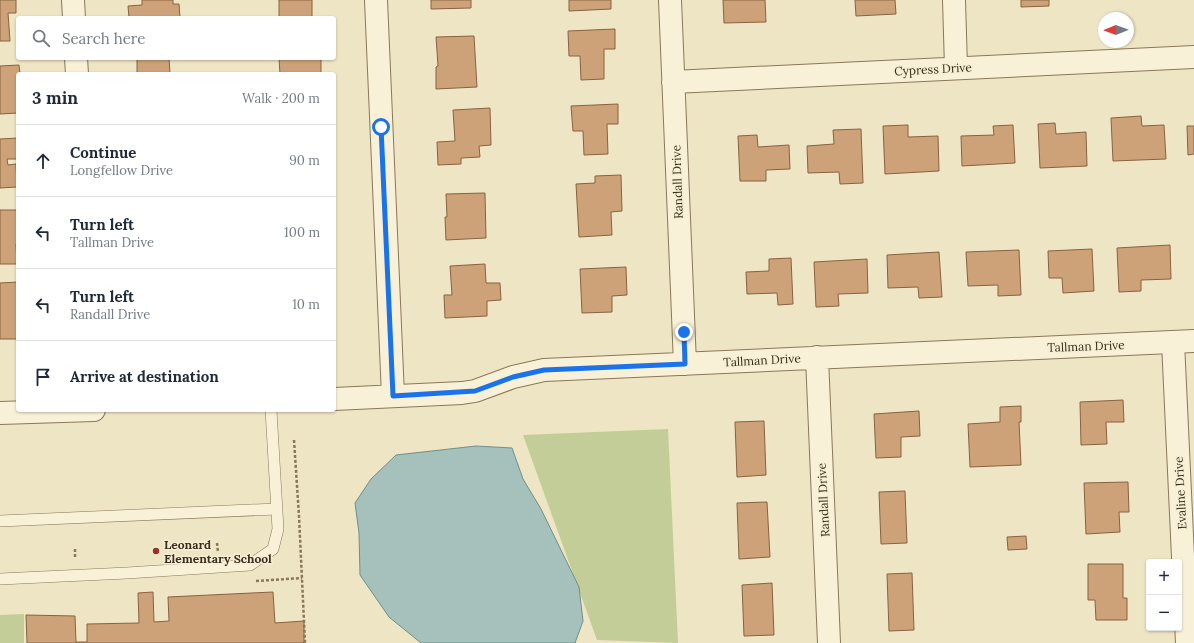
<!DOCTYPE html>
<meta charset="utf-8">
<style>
body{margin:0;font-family:Lora,serif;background:#f6f6f7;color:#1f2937}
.controls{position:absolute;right:12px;bottom:12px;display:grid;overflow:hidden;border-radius:4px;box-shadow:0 1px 3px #0004}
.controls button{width:36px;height:36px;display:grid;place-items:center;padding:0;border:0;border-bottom:1px solid #e0e1e3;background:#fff;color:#1f2937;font:20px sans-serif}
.compass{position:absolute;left:1098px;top:12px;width:36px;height:36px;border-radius:50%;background:#fff;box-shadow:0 1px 3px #0004;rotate:269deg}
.stop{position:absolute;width:12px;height:12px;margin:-9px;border:3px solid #1a73e8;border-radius:50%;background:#fff}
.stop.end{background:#1a73e8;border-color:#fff;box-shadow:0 1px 4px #0008}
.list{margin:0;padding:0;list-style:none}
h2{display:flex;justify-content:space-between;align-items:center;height:52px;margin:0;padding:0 16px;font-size:17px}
h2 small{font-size:13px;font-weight:400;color:#747a83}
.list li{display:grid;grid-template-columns:26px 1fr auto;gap:12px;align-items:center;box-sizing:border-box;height:72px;padding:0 16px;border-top:1px solid #e0e1e3}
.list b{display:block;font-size:15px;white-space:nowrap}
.list p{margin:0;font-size:13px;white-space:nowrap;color:#747a83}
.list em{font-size:13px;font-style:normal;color:#747a83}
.icon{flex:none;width:22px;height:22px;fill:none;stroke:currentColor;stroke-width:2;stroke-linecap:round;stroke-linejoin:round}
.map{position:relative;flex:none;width:1194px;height:643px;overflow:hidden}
.search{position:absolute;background:#fff;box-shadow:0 1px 3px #0004;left:16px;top:16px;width:320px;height:44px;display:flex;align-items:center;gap:10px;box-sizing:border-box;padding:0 14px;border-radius:4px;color:#747a83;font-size:15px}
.panel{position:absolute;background:#fff;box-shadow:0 1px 3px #0004;left:16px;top:72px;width:320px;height:340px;border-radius:4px}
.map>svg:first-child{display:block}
.green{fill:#c3cd97}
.water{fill:#a6c1bb;stroke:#6c908a}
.building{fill:#cda279;stroke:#886240}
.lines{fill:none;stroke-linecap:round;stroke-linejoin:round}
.lane-casing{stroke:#89775a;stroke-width:12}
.street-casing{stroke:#89775a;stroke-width:24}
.path{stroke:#89775a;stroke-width:2.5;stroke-dasharray:3 2;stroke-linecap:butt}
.lane{stroke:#f9f1d7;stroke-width:11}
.street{stroke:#f9f1d7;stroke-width:22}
.route{stroke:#1a73e8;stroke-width:5}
.poi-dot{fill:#99312a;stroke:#f6eed3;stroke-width:1.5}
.labels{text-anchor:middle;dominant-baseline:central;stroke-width:3;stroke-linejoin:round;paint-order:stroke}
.street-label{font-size:12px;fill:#392d1e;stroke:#f6eed3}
.poi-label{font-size:12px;font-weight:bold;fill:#392d1e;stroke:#f6eed3;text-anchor:start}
</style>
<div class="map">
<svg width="1194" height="643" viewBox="0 0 1194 643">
<rect width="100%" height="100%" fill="#eee5c4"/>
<path class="green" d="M668,429L678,643L597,640L523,435Z
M24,614V643H0V615Z"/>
<path class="water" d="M476,446L512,448L523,479L541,509L579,587L583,621L575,643H421L389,617L360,575L359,533L355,503L371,479L396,455Z"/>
<path class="building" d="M0,0H16V13H8L10,41H0Z
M142,0H173V4H179L180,18H129L128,6L142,5Z
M279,0H312V18H279Z
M431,0H471V8L431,9Z
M569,0H611V9L569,11Z
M723,0H765L766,22L724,23Z
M855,0H895L896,14L856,16Z
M1021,0H1049V6L1021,7Z
M615,29V49H604V79L581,80L580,56H569L568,31Z
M474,36L477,87L436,89V67L438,66L436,37Z
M137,58H169L170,74H137Z
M279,58H321V74H280Z
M19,65L20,74H18V113L0,114V66Z
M618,104V124H607L608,154L584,155L583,131H573L571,106Z
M490,108L491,145L479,146L480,157L461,158V164L438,165L437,142L455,141L453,110Z
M1141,116L1142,126L1164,125L1166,159L1113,161L1111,118Z
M1055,123L1056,134L1086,132L1087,166L1040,168L1038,124Z
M908,125V137L938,136L939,171L885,174L883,126Z
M1013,125L1015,163L962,166L961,136L994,135L993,126Z
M1187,126H1194V154L1188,155Z
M861,129L863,183L840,184L839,172L808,173L807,146L834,144L833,130Z
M757,135L758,147L789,145L790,169L766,170V181H740L738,136Z
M18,138V159H7L8,165L16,164L17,187L0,188V139Z
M621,175L622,211L611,212L612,235L579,237L576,184L595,183V176Z
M485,193L486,238L446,240L445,217H447L446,194Z
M0,210H18V244H16L17,264H0Z
M1170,245L1171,279L1141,280V291L1119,292L1117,248Z
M1092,249L1094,291L1063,293L1062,278H1049L1048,251Z
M1019,250L1021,295L998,296V285L968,286L966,252Z
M939,252L942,297L919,298L918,287L888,288L887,255Z
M791,258L793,304L778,305L777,293L747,294L746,272L769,271V259Z
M867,259L868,293L838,294L839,306L816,307L814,262Z
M485,264L486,283H500L501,300L487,301V316L445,318L444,295H452L450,266Z
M626,267L627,295L612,296V312L582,313L580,269Z
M18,282V339H0V283Z
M1123,400L1124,422H1106L1107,444L1081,445L1080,402Z
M1021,406V422H1019L1021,465L970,467L968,424L1000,422V407Z
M919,411L920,436L901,437V457L876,458L874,414Z
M764,421L766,475L737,477L735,422Z
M1128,482L1129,512H1119L1120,532L1086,534L1084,483Z
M905,491L907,543L881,544L879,492Z
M767,502L770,557L739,559L737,503Z
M1026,536L1027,549L1008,550L1007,537Z
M1088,564H1123V598H1127V620H1096L1095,600H1088Z
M912,573L914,630L889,631L887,574Z
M772,583L774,635L744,636L742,585Z
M153,592L154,622L169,621L168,597L273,592L275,623L304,621V643H27L26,615L75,616L76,642H87V624L139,623L138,593Z"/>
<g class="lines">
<g class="lane-casing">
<path id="lane" d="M0,521L276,509
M0,579L127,573L250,565L273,549L278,529L271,410"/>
</g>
<g class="street-casing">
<path id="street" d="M73,0L74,18
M376,0L393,396
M670,0L685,364
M954,0L956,68
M76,58L77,74
M673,82L1194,57
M1173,342L1187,643
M817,357L829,643
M334,399L462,393L475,391L513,377L544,370L1194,341
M0,413L94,410"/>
</g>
<path class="path" d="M294,440L299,516L305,643
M217,543L218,552
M75,549V559
M256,581L302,578"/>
<use href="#lane" class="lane"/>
<use href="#street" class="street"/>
</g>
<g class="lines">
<path class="route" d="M381,127L393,396L475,391L513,377L544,370L685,364L684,332"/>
</g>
<circle class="poi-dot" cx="156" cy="551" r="4"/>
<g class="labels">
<g class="street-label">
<text transform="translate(933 69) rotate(-3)">Cypress Drive</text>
<text transform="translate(677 182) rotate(-92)">Randall Drive</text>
<text transform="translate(1086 346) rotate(-2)">Tallman Drive</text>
<text transform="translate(762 360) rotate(-3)">Tallman Drive</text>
<text transform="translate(1180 493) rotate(-93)">Evaline Drive</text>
<text transform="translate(823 500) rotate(-93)">Randall Drive</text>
</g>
<g class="poi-label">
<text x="164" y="544">Leonard<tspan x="164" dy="14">Elementary School</tspan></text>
</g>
</g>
</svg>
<div class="controls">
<button>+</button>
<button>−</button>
</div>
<svg class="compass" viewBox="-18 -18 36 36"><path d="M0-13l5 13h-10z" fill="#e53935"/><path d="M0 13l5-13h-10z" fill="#747a83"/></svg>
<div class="stop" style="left:381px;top:127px"></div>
<div class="stop end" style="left:684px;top:332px"></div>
<div class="search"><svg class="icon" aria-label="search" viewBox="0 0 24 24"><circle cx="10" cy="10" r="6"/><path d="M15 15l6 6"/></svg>Search here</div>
<section class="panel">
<h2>3 min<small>Walk · 200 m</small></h2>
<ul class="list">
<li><svg class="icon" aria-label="ahead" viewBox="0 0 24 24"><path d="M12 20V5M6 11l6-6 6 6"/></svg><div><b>Continue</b><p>Longfellow Drive</p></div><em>90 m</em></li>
<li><svg class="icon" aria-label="left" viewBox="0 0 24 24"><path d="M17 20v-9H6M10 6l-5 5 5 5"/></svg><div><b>Turn left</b><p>Tallman Drive</p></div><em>100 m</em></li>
<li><svg class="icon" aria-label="left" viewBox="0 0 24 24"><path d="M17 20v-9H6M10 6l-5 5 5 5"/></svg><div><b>Turn left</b><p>Randall Drive</p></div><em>10 m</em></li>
<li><svg class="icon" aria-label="arrive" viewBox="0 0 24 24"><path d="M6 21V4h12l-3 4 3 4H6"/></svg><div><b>Arrive at destination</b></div></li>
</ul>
</section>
</div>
